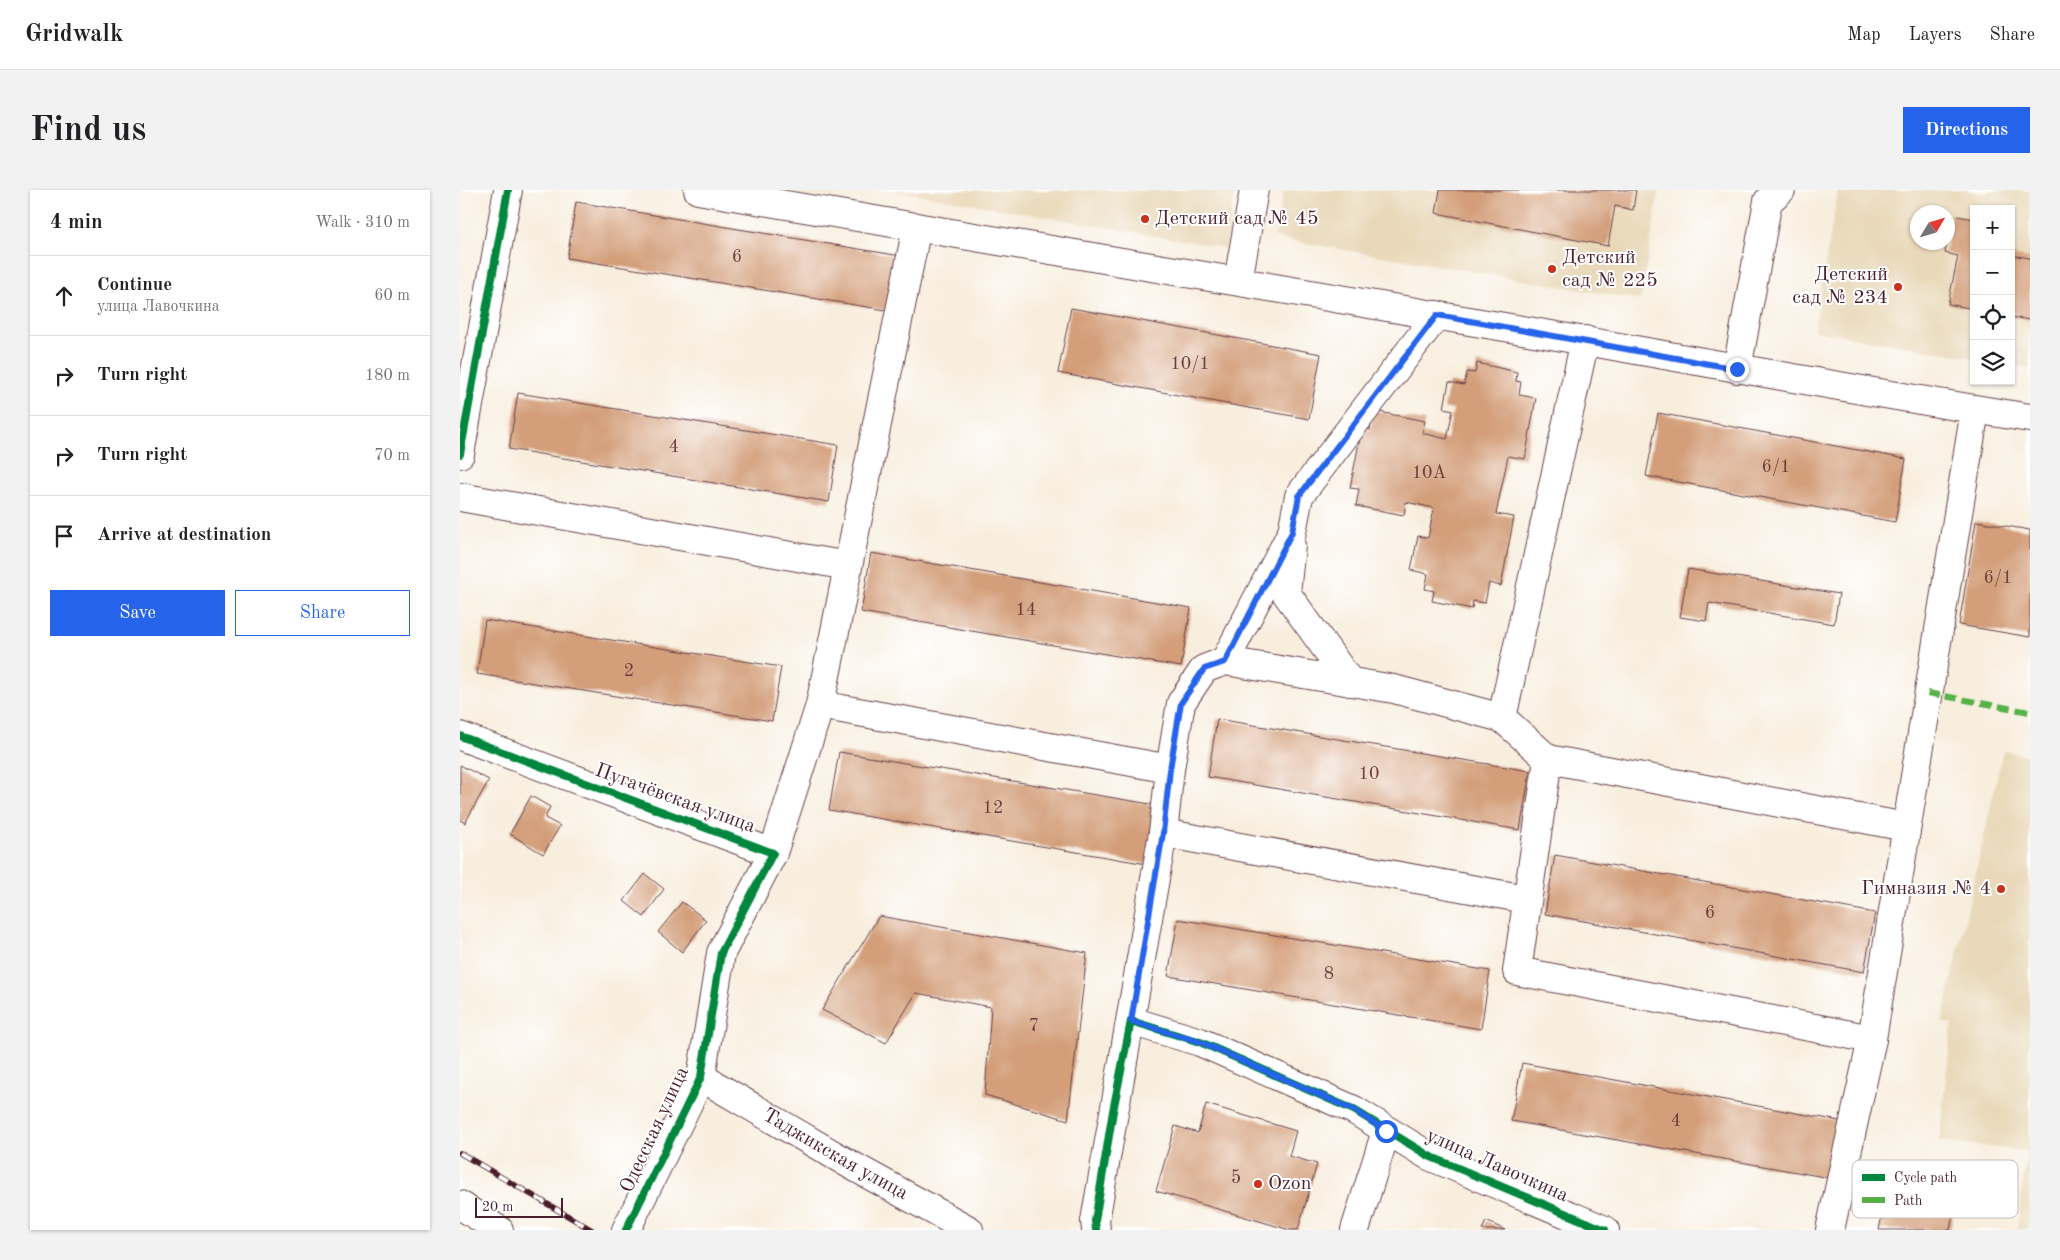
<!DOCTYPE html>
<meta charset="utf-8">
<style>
body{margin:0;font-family:"Old Standard TT",serif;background:#f2f2f2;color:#202124}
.controls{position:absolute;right:15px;top:15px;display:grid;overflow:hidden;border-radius:0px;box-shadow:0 1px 4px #0004}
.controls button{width:45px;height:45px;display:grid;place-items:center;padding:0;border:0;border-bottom:1px solid #e0e0e0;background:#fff;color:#202124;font:25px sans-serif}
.compass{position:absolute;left:1450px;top:15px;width:45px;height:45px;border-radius:50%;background:#fff;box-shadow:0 1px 4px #0004;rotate:52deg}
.scale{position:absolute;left:15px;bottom:12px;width:88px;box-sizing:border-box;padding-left:5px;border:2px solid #4a1f2b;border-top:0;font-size:14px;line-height:18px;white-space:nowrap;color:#4a1f2b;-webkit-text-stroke:4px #fff;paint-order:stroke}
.stop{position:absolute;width:15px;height:15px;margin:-11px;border:4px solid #2563eb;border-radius:50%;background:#fff}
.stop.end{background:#2563eb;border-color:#fff;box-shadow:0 1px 5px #0008}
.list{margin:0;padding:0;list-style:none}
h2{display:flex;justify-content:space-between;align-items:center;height:65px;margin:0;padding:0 20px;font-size:21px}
h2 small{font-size:16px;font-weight:400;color:#757577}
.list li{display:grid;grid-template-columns:32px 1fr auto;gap:15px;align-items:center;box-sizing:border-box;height:80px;padding:0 20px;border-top:1px solid #e0e0e0}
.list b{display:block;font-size:19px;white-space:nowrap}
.list p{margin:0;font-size:16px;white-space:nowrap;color:#757577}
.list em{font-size:16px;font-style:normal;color:#757577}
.actions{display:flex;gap:10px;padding:15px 20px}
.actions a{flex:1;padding:11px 0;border:1px solid #2563eb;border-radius:0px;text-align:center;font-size:18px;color:#2563eb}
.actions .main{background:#2563eb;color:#fff}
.icon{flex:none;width:28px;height:28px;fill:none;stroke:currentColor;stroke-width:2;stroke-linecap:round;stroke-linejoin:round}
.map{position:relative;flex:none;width:1570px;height:1040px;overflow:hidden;border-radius:0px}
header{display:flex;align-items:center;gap:30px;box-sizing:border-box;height:70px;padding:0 25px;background:#fff;border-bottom:1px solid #e0e0e0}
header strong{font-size:24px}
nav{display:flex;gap:28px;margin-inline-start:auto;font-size:18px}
.intro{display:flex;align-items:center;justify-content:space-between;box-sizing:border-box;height:120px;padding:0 30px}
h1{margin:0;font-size:35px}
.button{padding:12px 22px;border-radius:0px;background:#2563eb;color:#fff;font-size:18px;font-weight:700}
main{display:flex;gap:30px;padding:0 30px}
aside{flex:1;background:#fff;border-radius:0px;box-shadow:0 1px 4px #0004}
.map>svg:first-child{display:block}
.built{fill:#e9d9ba;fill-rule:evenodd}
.building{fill:#d39e79}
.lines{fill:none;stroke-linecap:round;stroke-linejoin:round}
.minor-casing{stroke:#643e46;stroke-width:30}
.minor{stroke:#fff;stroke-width:28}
.rail-casing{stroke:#4a1f2b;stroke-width:5.5}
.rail{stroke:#fff;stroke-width:4;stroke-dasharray:11;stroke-linecap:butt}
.quiet{stroke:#57b146;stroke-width:6;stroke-dasharray:12 6;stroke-linecap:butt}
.cycleway-casing{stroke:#fff;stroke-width:11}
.cycleway{stroke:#00873e;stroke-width:8}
.route{stroke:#2563eb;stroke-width:6}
.poi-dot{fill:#c8321e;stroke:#fff;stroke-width:2}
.labels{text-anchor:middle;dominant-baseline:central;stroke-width:4;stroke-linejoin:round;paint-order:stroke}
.number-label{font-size:18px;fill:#6c3f3e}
.poi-label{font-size:20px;fill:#4a1f2b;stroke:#fff;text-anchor:start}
.street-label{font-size:20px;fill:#4a1f2b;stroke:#fff}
.key{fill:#fff;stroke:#c9bcbf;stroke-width:1}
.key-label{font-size:14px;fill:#4a1f2b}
</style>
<header>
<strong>Gridwalk</strong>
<nav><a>Map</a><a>Layers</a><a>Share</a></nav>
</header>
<div class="intro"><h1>Find us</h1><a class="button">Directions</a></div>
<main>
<aside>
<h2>4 min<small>Walk · 310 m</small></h2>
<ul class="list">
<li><svg class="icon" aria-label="ahead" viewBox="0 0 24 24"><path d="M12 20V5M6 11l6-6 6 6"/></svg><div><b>Continue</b><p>улица Лавочкина</p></div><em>60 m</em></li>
<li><svg class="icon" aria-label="right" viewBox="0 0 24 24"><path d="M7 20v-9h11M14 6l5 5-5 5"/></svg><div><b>Turn right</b></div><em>180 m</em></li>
<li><svg class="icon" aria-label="right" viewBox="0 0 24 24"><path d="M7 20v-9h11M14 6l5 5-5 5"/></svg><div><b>Turn right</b></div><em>70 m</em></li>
<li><svg class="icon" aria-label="arrive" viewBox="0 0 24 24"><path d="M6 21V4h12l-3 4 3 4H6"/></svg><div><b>Arrive at destination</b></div></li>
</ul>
<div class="actions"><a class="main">Save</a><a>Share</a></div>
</aside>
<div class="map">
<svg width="1570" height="1040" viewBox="0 0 1570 1040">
<rect width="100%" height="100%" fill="#fff"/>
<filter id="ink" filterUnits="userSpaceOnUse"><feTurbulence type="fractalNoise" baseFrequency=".02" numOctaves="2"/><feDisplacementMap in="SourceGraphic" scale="10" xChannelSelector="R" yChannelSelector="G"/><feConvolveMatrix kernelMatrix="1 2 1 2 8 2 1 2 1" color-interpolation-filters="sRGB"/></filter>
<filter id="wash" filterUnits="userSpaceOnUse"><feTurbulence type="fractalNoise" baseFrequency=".0096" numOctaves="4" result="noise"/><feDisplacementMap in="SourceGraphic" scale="20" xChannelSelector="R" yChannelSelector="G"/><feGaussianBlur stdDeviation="1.12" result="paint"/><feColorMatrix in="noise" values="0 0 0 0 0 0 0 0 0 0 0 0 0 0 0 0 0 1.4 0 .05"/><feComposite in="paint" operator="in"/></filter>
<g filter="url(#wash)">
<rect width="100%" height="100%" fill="#f8eede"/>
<path class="built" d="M432,0H775L766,58Z
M824,0H1199L1181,110L815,48Z
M1378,0H1506L1528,4L1529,0H1570V178L1551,175V19H1514V168L1354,141ZM1458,22H1488V52H1458Z
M1543,561L1570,566V1040H1557L1567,961L1479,951L1492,834L1482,833Z"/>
<g id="blocks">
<path class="building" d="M980,0H1176L1173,20L1155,16L1148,56L976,23Z
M116,12L447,67L438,122L107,68Z
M1492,25L1514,29V119L1488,114L1498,66L1485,63Z
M1551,65L1570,68V130L1551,127Z
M611,118L861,164L849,229L598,183Z
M1017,173L1057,182L1056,191L1061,192L1059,205L1076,208L1065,269L1048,266L1036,324L1054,327L1041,396L1029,393L1025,413L1013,411L1012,419L972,411L974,401L965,399L968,384L951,380L958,346L968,348L974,318L946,312L944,325L896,316L899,299L890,298L902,238L910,240L914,221L965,231L962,243L987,249L993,220L984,218L989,192L1004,195L1007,182L1015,183Z
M58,203L378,255L369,312L49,259Z
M1198,223L1446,269L1435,332L1186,286Z
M1516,331L1570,340V447L1499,435Z
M411,363L731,418L721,477L401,422Z
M1228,379L1379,404L1374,434L1249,413L1246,431L1220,427Z
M25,430L321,477L312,531L17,484Z
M757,529L1070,581L1060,640L748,587Z
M379,562L696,615L687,674L369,620Z
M0,575L29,590L5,633L0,630Z
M71,606L90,617L85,628L100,636L83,664L50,644Z
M1095,665L1415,723L1404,782L1085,724Z
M185,684L204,699L184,727L164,711Z
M222,712L246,730L222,762L198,742Z
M419,726L627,763L608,930L525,905L531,817L456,803L426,853L362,820Z
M718,729L1030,781L1021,839L708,786Z
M1062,873L1380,931L1370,988L1051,931Z
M746,914L836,941L829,966L857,974L838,1040H830L696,1001L715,936L738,943Z
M1480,986L1500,990L1490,1040H1419L1422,1025L1409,1022L1415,992L1454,1000L1456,991L1478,996Z
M1026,1031L1045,1040H1022Z"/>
</g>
</g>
<g filter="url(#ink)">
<use href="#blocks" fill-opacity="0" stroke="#643e46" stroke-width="1"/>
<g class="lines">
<g class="minor-casing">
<g id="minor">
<path d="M238,0C515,47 792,93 1068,141C1236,170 1402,202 1570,228"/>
<path d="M778,91L794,0"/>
<path d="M977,125L839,306L832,342L765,471L934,499L1042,528"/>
<path d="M1125,150L1042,528L1088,569L1057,781L1412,849"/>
<path d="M1277,179L1308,11L1321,0"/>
<path d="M0,264L48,0"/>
<path d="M0,307L388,376"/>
<path d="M831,356L826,403L890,492"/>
<path d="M360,515L710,579L703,643"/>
<path d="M0,546L313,663L261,763L241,887L166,1040"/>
<path d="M1088,569L1446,637"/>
<path d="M710,579L721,513L744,479L765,471"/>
<path d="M313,663L360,515L457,37"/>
<path d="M671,831L740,852L894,920L969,966L1145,1040"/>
<path id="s1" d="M241,887L391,975L509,1040"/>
<path d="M0,1015L39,1040"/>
<path d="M636,1040L635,1031C657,901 681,772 703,643L1066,709"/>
<path d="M895,1040L926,941"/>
<path d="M1370,1040L1412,849L1515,220"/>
</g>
</g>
<use href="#minor" class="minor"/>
<g class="rail-casing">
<path id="rail" d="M0,963L132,1040"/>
</g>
<use href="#rail" class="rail"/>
<path class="quiet" d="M1468,503L1570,522"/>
<g class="cycleway-casing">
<path id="cycleway" d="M0,264L48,0
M0,546L313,663L261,763L241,887L166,1040
M636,1040L635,1031L653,921L671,831L740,852L894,920L969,966L1145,1040"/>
</g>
<use href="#cycleway" class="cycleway"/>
</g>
</g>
<g class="lines" filter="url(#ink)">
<path class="route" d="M926,941L894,920L740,852L671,831L703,643L710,579L721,513L744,479L765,472L832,342L839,306L977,125L1277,179"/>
</g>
<g class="poi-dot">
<circle cx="685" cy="29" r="5"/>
<circle cx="1092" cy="79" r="5"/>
<circle cx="1438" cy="97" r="5"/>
<circle cx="1541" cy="699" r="5"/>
<circle cx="798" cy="994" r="5"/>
</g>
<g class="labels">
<g class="number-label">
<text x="277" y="67">6</text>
<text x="730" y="174">10/1</text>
<text x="214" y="257">4</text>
<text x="1316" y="277">6/1</text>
<text x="969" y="283">10А</text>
<text x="1538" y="388">6/1</text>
<text x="566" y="420">14</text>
<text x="169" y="481">2</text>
<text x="909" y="584">10</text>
<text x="533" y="618">12</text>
<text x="1250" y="723">6</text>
<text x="869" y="784">8</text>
<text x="574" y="836">7</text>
<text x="1216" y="931">4</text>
<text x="776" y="988">5</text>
</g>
<g class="poi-label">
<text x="695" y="29">Детский сад № 45</text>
<text x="1102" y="68">Детский<tspan x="1102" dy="23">сад № 225</tspan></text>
<text x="1428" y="85" text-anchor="end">Детский<tspan x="1428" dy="23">сад № 234</tspan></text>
<text x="1531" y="699" text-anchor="end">Гимназия № 4</text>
<text x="808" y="994">Ozon</text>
</g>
<g class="street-label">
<text transform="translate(215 609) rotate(20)">Пугачёвская улица</text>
<text transform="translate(195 940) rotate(-65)">Одесская улица</text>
<text stroke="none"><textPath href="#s1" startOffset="155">Таджикская улица</textPath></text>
<text transform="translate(1037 976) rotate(24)">улица Лавочкина</text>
</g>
</g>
<rect x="1392" y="970" width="166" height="58" rx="8" class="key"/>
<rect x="1402" y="984" width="23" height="7" fill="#00873e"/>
<rect x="1402" y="1007" width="23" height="6" fill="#57b146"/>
<g class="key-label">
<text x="1434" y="992">Cycle path</text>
<text x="1434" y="1015">Path</text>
</g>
</svg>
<div class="controls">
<button>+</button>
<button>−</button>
<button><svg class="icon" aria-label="locate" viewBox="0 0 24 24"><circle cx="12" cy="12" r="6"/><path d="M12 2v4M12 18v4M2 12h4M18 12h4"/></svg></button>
<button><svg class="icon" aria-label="layers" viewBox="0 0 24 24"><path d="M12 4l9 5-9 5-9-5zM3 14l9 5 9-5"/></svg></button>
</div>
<svg class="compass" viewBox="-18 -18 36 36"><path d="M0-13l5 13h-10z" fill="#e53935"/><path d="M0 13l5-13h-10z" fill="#757577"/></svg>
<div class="scale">20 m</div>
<div class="stop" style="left:926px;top:941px"></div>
<div class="stop end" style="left:1277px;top:179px"></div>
</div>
</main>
